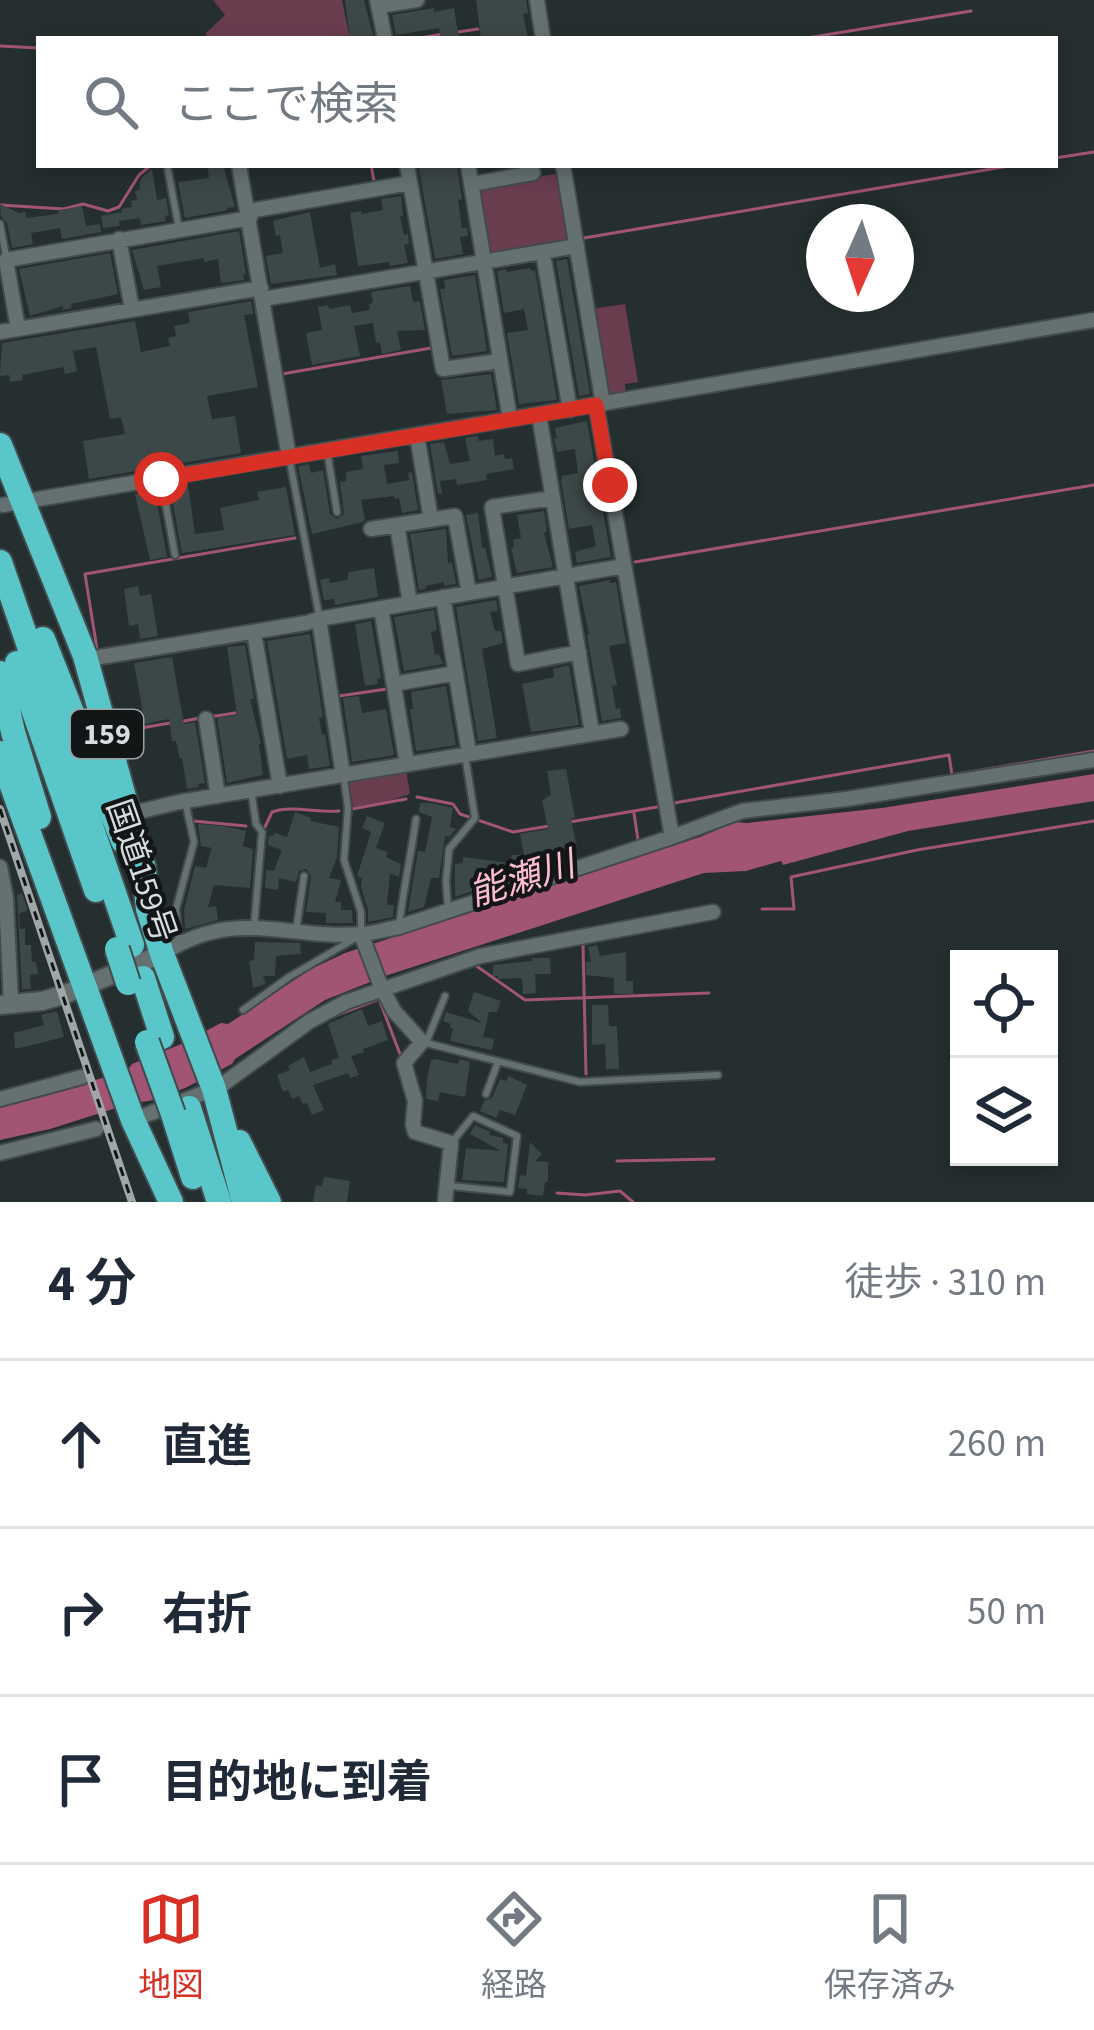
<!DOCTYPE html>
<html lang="ja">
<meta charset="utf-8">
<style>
body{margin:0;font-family:"Source Sans 3","Noto Sans JP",sans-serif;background:#f2f2f3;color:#1f2937}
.controls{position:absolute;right:36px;bottom:36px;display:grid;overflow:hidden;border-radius:0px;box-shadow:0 6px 18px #0003}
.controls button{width:108px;height:108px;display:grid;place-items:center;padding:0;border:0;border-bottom:3px solid #e0e1e3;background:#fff;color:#1f2937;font:60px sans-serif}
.compass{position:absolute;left:806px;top:204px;width:108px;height:108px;border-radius:50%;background:#fff;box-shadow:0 6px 18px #0003;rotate:183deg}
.stop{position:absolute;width:36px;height:36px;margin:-27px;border:9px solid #d93025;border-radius:50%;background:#fff}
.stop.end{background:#d93025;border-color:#fff;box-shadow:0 3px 12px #0008}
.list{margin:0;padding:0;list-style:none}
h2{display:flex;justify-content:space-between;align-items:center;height:156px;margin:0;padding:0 48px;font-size:51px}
h2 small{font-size:39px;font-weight:400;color:#747a83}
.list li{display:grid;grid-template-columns:78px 1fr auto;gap:36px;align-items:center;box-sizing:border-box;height:168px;padding:0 48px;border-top:3px solid #e0e1e3}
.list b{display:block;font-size:45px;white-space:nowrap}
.list em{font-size:39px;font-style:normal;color:#747a83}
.icon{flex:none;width:66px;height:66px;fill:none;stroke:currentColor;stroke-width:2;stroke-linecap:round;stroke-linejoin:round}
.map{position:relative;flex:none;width:1094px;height:1202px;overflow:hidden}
.search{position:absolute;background:#fff;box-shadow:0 6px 18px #0003;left:36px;right:36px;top:36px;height:132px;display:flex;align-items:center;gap:30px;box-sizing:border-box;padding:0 42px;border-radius:0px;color:#747a83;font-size:45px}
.sheet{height:660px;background:#fff}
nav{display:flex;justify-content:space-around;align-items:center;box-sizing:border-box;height:168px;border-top:3px solid #e0e1e3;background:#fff;font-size:33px;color:#747a83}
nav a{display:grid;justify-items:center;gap:6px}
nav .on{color:#d93025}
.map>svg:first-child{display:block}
.green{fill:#693c4e}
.water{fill:#a15473}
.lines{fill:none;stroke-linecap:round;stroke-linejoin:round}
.stream{stroke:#a15473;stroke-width:3}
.building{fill:#3c4747}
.lane-casing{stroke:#424a4b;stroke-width:10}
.street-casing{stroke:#424a4b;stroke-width:18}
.secondary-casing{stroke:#424a4b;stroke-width:22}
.highway-casing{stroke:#424a4b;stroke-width:28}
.lane{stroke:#657171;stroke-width:6}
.street{stroke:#657171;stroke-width:14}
.secondary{stroke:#657171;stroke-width:18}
.highway{stroke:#59c6c9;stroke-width:24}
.rail-casing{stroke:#a0a7a8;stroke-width:8}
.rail{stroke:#121617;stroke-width:3;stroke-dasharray:9;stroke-linecap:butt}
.highway-bridge-casing{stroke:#424a4b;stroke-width:28;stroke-linecap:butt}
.highway-bridge{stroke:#59c6c9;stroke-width:24}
.route{stroke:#d93025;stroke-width:15}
.labels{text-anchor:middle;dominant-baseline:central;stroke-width:9;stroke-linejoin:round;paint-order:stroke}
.shield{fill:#121617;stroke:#9ca1a2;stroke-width:3}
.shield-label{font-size:30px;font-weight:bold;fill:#d7ddde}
.street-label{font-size:33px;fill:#d7ddde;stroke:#121617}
.water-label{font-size:36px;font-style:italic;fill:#febcd4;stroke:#121617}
</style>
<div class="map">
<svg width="1094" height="1202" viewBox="0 0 1094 1202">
<rect width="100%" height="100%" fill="#252f30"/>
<path class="green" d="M213,0H342L350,39H206V33L225,15Z
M561,173L571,240L489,254L479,190L483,186Z
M625,304L638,382L625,384L626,394L608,397L591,309Z
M406,770L410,794L382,803L353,807L348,780Z"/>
<path class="water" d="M1094,774V801L908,831L783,865L781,861L746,871L704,873L388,975L325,1000L235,1059L232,1064C207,1076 162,1104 135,1102L50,1129L0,1140V1107L127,1071L132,1064L179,1045L221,1023L228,1024L311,969L345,953L700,837L735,822L747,823L882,808Z"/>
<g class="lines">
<path class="stream" d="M458,32L478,29
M415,39L443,34
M801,39L971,11
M0,46L39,48
M1055,158L1094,152
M371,165L374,181
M0,205L64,209L83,204L108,211L119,207L139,175L150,166L164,165
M584,238L1015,165
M282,374L431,348
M635,562L1094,485
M97,649L85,574L295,538
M339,696L387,689
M209,717L235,713
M179,722L200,718
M124,731L170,723
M417,797L453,804L460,814L513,832L549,826
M674,803L949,755L952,775L1094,751
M352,809L406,799
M634,813L638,840
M193,821L246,826
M570,822L657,807
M265,827L272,812C292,805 317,813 339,811
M762,909H794L791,877L917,850L1094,821
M583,945L586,1074
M475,965L525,1000L709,993
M332,1017L379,999L400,1054
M617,1161L714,1159
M557,1193L585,1195L620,1191L633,1202"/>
</g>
<path class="building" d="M345,0H364L374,39H350Z
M476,0H526L528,13L523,14L528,39H481Z
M434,8V12L454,8L459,39H441L439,28L396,35L392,15Z
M207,165H223L235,207L227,208L228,210L185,218L178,182L209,178Z
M418,165H457L462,199L458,200L462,228H467L468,236L460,237L463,254L435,259Z
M152,169L157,200L166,198L169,215L165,216L166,221L141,225L140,218L119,221L120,226L103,228L101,216L122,212L121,209L132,207L131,201L137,200L135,191L139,190L141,178Z
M401,196L403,216L400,217L404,235L408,234L409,244L404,245L408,263L390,266L389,262L358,266L350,213L361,211L362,214L383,210L381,199Z
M0,204L19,213L26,212V218L58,214L59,210L82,206L86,226L100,224L101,232L62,239L60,228L31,233L33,244L12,248L7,223L1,216Z
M310,212L320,268L335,264L337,275L271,284L266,256L283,253L280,235L276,236L273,221Z
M239,231L246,274L243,275L244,280L221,283L218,259L204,262V258L157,266L161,287L144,290L132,250Z
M110,253L118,294L71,304L72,308L63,310V306L30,316L19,269Z
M567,259L590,394L579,396L556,261Z
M530,268L531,271L535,270L557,400L519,404L507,333L528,330L524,309L504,313L497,271L506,269L507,272Z
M475,275L487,351L452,356L440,289H445L444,280Z
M410,286L413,302L420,301L425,330L397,331L401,350L382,354L380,342L376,343L373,323L354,326L360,356L312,365L306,333L322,330L318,307L328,305L329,309L350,305L352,313L370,310L369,304L373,303L371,292Z
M251,301L253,314L244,315L258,387L207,396L212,419L235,416L241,453L89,479L83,441L125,434L121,417L110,419L96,347L73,351L77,371L65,374L63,367L22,375L23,380L10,382L9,375L0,376L2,343L135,321L141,352L170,346L168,338L176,336L174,326L190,323L188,312Z
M491,374L497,410L447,414L441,380Z
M587,421L611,557L577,563L575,552L596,546L592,525L569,529L561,481L562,476L578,473L575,449L557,452L554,439L557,438L555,428Z
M478,436V441L493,439L495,456L504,454L505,459L512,458L514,469L486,474L487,480L457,485L456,479L440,481L442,493L438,494L430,444L444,442L450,464L470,461L465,438Z
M398,451L399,463L384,465L387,484L409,480L408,473L412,472L418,510L402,513L399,498L395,499L394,496L361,500L365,520L363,522L312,534L298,466L309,464L311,473L323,470L330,514L337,519L344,514L340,482L346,481V472L363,469L361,456Z
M188,485L195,534L224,530L220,508L259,500L257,492L286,487L295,535L182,553L170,488Z
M155,491L167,557L150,560L135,494Z
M544,511L547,532L544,533L553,567L517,573L511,548L514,547L513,540L521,538L517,515Z
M478,513L482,548L485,547L492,577L479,580L466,515Z
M446,529L448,563L452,562L456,584L444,586V582L426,586V589L419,590L410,534Z
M374,568L378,597L335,605L334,599L324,600L320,580L329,578L330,583L347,580L349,572Z
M610,580V583L616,582L626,643L609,646L617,685L612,686L616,709L620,708L621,718L602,721L587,635L589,634L579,586Z
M138,586L140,596L151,594L158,636L140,639L138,624L129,626L124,589Z
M496,600L498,611L490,612L495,631H501L503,643L482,649L497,738L478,741L456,607Z
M434,610L437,630L431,632L435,655L439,654L443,664L404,671L394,617Z
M371,621L381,678L377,679L378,684L365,686L355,624Z
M310,634L323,717L319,718L322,735L325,734L330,766L309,769L307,755L287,759L267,641Z
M245,645L254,699H250L261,744H259L263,775L227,783L217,718L237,715L227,647Z
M172,657L184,724L195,722L205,783L198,784L199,787L187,789L182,758L180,759L176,741H172L169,719L145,724L134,663Z
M569,665L579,725L531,732L522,684L554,677L553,669Z
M446,686L456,745L416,751L410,709H413L411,692Z
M359,696L362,713L386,709L394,755L352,762L343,698Z
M566,769L575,818L571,819L577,848L573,849L574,857L519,870V876L504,877V880L455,897V864L463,863V857L510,863L512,855H524L520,834L548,829L542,800L551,795L547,771Z
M420,803H432L453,808L450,827L456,829L449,837L445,836L439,878H431L424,907L408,912L418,851L425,852L432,817L419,812Z
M295,812L311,818L310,821L339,827L337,857L329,878L341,880L335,902H341V910H352L353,923H326V913L306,912L311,876L306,869L299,871L296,882L279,878L278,890L265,888L266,870L274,871L282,850L268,845L269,835L273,836L275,833L287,837Z
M367,816L385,823L376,848L388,852L386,857L401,864L399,877L390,873L387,905H394L393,917L368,922V910L361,887L362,878L357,876L371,832L362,828Z
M198,824L224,826L246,831L243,846L253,849L250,888L214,885L208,907L216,906L218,920L185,929L184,910L195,866L206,868L211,850L212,848L201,846Z
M22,893L28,910L19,914L20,929H25V945H31L32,962H36L38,974L30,975L31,989H22L17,895Z
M255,942L300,943L301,954L276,956L275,976H263L266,984L253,988L249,961L254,960Z
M597,945L600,956L626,952V981H633V994H614V978L586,975V962H591L588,947Z
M532,958H550L551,974H535L536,993L523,994L522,978L498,979V976H493V965L532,961Z
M474,992L501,1001L497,1012H489L483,1037L494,1039L492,1050L450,1041L453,1028H450L451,1024L443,1021L446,1012L482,1023L468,1011Z
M592,1005H608L609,1026H617L619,1069H606L605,1044L592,1045Z
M362,1009L368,1026L382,1021L388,1040L363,1049L364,1052L351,1056L359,1075L350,1078L348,1073L313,1085L324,1110L312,1115L307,1103L303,1104L299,1096L292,1099L288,1090L283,1092L277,1075L290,1070L288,1066L304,1057L310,1072L332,1064L331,1060L339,1058L328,1024Z
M57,1011L64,1037L15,1049L14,1033L44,1025L41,1015Z
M435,1059L458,1064L460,1059L470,1062L465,1097L440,1092L438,1101L426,1099L427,1078L431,1060Z
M509,1076L527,1085L515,1115L500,1110L496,1118L480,1111L484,1101L492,1098L500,1079L506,1081Z
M475,1125L490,1132L489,1135L503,1138V1143L508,1144L504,1182L462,1180L466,1148L501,1151L470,1134Z
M530,1142L542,1154L535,1161L548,1162V1182H545L543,1196L527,1194V1189L518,1188L520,1175L526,1176Z
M324,1177L350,1181L347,1202H313L316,1185L322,1186Z"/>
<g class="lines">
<g class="lane-casing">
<path id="lane" d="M168,170L179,229
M0,224L6,256
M327,451L337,512
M289,457L319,615
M161,479L175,555
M344,779L348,808L344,860L361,912V930
M251,790L256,824L262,832L254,927
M448,909L446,881L449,849L475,818L465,755
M399,927C403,890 411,855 416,819
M296,931L304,876
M179,943L176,909L194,842L185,801
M243,1010L289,977L354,939
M426,1043L580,1082L718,1075
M426,1043L445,996
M486,1094L498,1062
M451,1186L510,1192L517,1136L473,1116L453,1141"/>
</g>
<g class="street-casing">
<path id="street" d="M377,0L385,39
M537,0L543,39
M379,6L417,0
M239,165L289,457
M407,165L443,369L500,361
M468,165L510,419
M563,165L603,404
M472,184L533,173L531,165
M249,211L410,183
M119,239L132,309
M543,253L570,410
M263,299L577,246
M18,329L6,260L250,218
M0,332L261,288
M596,405L672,837
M539,415L592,733
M417,435L431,520
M553,498L492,507L518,664L579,652
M3,505L1094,320
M371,529L397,525
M443,597L469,753
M410,603L397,525L455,516L469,593
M381,608L407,764
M319,619L343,775
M254,632L280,786
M81,656L94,658L306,623L319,619L624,566
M394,684L456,673
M206,719L218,796
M129,814L179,802L621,729
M0,867L6,898L11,1003
M361,934L380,984L394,1011L422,1042L404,1063L415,1101L413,1124L415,1132L451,1143L445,1202
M162,954C237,906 285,940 362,934C374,933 387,929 399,927L672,837L742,811L846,799L1094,760
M0,1099L82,1077
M133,1120L219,1087L310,1021L346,1002L480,956L713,912
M0,1153L96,1129"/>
</g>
<g class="secondary-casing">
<path id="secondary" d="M0,1005L42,1001L63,995L162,954"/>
</g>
<g class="highway-casing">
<path id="highway" d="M0,445L85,656L144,869L148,909L162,954L214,1089L244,1202
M0,562L132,945
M43,639L123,841
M17,663L96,890
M0,673L13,732L39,817
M0,753L133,1120L171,1202
M143,978L162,1037
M189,1108L219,1202
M173,1114L193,1177
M239,1142L269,1202"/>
</g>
<use href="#lane" class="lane"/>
<use href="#street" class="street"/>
<use href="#secondary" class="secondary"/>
<use href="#highway" class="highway"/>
<g class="rail-casing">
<path id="rail" d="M0,809L132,1202"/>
</g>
<use href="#rail" class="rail"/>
<g class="highway-bridge-casing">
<path id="highway-bridge" d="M117,949L128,983
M147,1042L173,1114"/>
</g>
<use href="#highway-bridge" class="highway-bridge"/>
</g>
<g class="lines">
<path class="route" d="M161,479L596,405L610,485"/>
</g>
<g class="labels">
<rect class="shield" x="71" y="710" width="72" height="48" rx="9"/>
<g class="shield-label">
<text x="107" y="734">159</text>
</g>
<g class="street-label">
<text transform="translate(141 871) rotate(71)">国道159号</text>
</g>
<g class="water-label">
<text transform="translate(522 879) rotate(-17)">能瀬川</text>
</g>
</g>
</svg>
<div class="controls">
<button><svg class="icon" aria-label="locate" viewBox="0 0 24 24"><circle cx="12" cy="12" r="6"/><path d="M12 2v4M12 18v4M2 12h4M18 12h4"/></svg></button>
<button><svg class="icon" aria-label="layers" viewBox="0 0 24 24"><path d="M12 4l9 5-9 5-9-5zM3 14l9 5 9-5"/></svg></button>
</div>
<svg class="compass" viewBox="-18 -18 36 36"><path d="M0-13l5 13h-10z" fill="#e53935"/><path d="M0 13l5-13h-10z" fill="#747a83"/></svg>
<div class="stop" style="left:161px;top:479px"></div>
<div class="stop end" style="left:610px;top:485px"></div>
<div class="search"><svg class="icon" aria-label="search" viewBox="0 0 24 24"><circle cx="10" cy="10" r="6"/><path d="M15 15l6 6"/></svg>ここで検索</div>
</div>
<section class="sheet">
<h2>4 分<small>徒歩 · 310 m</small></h2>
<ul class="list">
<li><svg class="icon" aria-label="ahead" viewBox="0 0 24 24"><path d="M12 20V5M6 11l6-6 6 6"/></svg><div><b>直進</b></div><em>260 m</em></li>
<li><svg class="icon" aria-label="right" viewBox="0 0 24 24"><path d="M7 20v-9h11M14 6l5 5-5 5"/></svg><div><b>右折</b></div><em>50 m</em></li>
<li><svg class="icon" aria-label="arrive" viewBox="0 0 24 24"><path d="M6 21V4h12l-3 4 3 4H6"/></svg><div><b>目的地に到着</b></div></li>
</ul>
</section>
<nav>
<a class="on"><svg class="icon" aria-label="map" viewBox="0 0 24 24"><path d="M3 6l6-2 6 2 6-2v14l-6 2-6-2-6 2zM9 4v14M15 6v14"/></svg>地図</a>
<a><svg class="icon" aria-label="directions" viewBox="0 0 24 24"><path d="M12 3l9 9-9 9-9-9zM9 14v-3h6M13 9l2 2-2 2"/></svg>経路</a>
<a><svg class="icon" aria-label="saved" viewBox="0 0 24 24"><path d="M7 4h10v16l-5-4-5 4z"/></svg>保存済み</a>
</nav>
